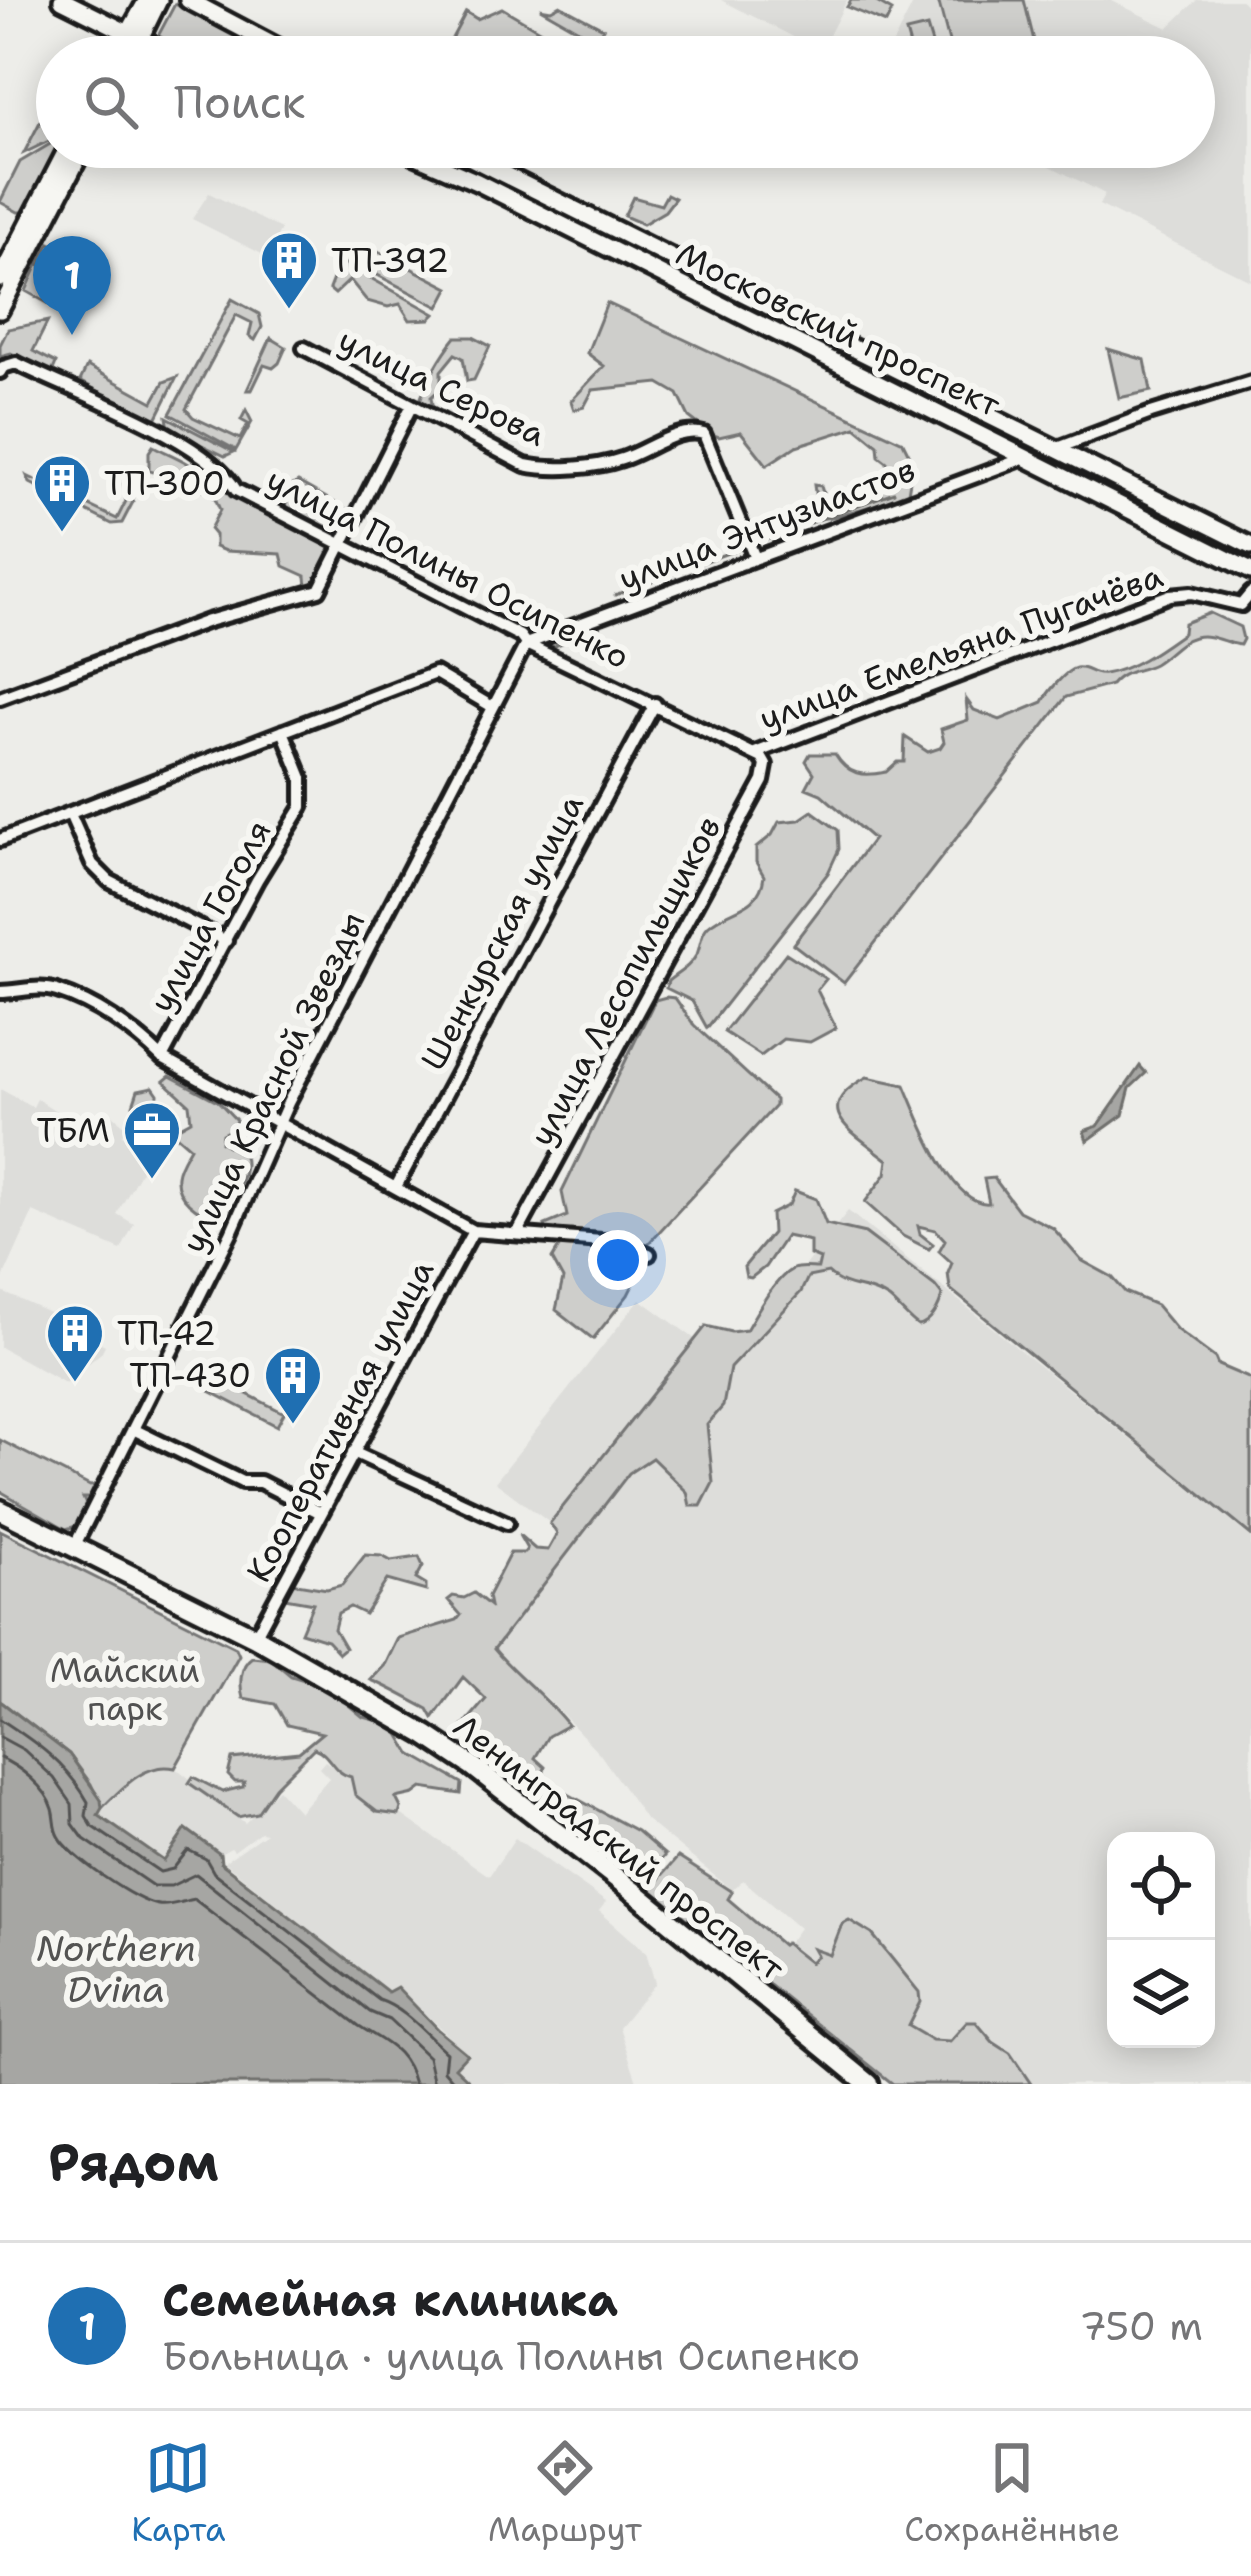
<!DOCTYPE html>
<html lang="ru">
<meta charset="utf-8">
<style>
body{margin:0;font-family:"Shantell Sans",sans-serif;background:#f2f2f2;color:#202124}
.controls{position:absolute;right:36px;bottom:36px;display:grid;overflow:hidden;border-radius:24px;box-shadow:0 6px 30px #0003}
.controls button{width:108px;height:108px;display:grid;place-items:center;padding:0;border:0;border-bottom:3px solid #e0e0e0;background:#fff;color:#202124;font:60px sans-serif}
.you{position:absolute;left:618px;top:1260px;width:42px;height:42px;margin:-30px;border:9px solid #fff;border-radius:50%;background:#1a73e8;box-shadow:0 0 0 18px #1a73e833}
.badge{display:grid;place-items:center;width:78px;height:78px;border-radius:50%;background:#1f6fb2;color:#fff;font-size:39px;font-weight:700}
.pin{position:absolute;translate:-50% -99px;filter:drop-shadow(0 3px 6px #0008)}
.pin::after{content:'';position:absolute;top:63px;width:42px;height:36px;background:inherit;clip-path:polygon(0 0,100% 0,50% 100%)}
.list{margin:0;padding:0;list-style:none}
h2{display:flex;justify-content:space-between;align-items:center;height:156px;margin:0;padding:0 48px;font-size:51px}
h2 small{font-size:39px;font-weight:400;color:#757577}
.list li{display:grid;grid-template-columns:78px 1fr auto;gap:36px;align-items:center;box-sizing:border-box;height:168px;padding:0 48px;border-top:3px solid #e0e0e0}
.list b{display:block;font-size:45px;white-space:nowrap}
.list p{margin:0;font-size:39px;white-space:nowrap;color:#757577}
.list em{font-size:39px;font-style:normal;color:#757577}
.icon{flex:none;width:66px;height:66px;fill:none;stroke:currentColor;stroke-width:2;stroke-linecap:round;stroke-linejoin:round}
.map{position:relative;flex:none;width:1251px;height:2084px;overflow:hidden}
.search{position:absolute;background:#fff;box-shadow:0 6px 30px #0003;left:36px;right:36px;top:36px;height:132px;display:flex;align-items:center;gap:30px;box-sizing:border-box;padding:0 42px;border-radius:66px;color:#757577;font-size:45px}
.sheet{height:324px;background:#fff}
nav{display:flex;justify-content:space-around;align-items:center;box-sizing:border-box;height:168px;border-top:3px solid #e0e0e0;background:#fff;font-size:33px;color:#757577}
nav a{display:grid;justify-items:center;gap:6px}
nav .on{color:#1f6fb2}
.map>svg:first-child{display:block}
.built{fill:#ddddda;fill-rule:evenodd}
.green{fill:#cececb;stroke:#757574;stroke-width:3}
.water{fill:#a6a6a3;stroke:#6f6f6d;stroke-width:3}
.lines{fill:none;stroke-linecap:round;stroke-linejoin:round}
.shore{stroke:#535352;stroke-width:3}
.stream{stroke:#6f6f6d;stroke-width:3}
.street-casing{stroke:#1c1c1c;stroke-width:20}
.secondary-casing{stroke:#1c1c1c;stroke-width:24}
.primary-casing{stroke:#1c1c1c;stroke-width:27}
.street{stroke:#f6f6f2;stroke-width:10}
.secondary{stroke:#f6f6f2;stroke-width:15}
.primary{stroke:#f6f6f2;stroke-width:18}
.labels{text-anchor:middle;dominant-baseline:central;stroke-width:12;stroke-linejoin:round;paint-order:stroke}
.poi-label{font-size:33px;fill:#1c1c1c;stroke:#f6f6f2;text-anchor:start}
.street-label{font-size:33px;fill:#1c1c1c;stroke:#f6f6f2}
.park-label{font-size:33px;fill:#515151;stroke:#f6f6f2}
.water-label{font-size:36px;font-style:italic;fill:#535352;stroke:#f6f6f2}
</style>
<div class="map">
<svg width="1251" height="2084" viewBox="0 0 1251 2084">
<rect width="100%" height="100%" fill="#edede9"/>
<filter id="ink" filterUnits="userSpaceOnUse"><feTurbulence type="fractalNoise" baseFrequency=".00833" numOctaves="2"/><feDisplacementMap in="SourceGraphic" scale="24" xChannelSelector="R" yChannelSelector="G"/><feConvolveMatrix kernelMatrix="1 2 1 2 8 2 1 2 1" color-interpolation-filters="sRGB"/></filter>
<g filter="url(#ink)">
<path class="built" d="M721,0H847L821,51Z
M915,0H1110L1168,28L1197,0H1241L1251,11V281L1099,205L1105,194L1013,147H1194V57H886Z
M209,193L281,229L268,257L192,219Z
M0,1089L33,1107L37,1099L56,1111L54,1117L74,1128L78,1123L103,1137L108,1129L99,1124L107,1110L126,1126L122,1135L152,1151L117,1214L134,1224L121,1250L33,1212L0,1285Z
M848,1211L1251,1537V2084H965L788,1943L799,1928L743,1880L732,1890L646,1820L600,1754L547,1698L516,1675L493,1649L629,1473L652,1458ZM1116,1841H1206V2039H1116Z
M0,1291L88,1330L90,1337L105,1345L101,1353L65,1383L0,1347Z
M640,1299L695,1339L550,1523L495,1482Z
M325,1761L489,1876L515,1838L606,1902L599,1911L646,1952L655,1983L619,2027L638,2084H473L454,2066L467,2053L397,1988L388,1992L224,1862L266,1833L260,1832L234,1851L231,1848L220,1854L195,1835L165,1862L97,1815L140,1774L166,1765L180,1771L245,1823L278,1789L299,1812L329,1778L319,1768Z"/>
<path class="green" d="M851,0H873L892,11L886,23L847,7Z
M938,0H1024L1038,57H953Z
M175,4L276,57H201L158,36Z
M560,5L603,28L596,40L540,8L551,10Z
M502,8L546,34L537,53L524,57H442L466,12L477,19Z
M927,27L936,57H913L906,32Z
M57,91V137L24,153L56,91Z
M57,140L60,147L27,212H18L0,202L20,162Z
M413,147H439L736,296L737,300L732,302Z
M667,194L675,198L665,211L643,224L624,216L633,197L661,205Z
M50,243L80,258L59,299L41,259Z
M376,250L449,288L439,307L366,269Z
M340,261L435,314L430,319L410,320L400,304L388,307L367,301L350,280L335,294L329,289Z
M39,262L57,302L55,307L26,291Z
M232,299L259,314L262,327L255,340L249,336L252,323L236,315L186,409L193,417L240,439L248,424L241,420L246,410L252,422L236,450L170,414Z
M607,303L903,442L913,462L908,493C898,498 832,519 823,518L818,514L814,485L821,486L826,504C846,508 870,490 887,478V462L879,456L878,445L856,427L796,446L767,465L741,432L719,437L711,434L689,417L678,394L659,383L593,390L584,407L574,410L571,401L604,366L587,353Z
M782,319L1225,540L1221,546L778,326Z
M48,321L33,351L56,363L51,375L11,353L0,356V345L8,329Z
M456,337H473L490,346L474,380L467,381L463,358L455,354L441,371V388L431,397L432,404L424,407L419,404C425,383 442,354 456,337Z
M271,338L286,347L279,363L273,368L264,365L252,390H247Z
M1108,349L1145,360L1151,391L1119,398Z
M87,366L153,402L164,382L177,377L156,419L145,417L80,381Z
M167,417L234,452L225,456L169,429Z
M153,446C165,452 178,457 189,464C224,486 237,510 284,508L293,485L298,482L351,512L317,586L307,588L306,576L284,566L281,554L225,551L215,547V535L210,529L220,510L215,498L177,472L165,478L149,470V452Z
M27,476L117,519L126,501L124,485L130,488L133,502L122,523L112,524L30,483Z
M1210,613L1240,627L1243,639L1240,645C1224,643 1211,633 1194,637C1178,641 1167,657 1154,664C1138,672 1123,670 1111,685L1066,697L844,983L793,944L873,839L821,794L806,788L814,773L806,761L810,754H835C848,775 862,777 886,772L897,762H904L905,737L928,752L940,748L944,742L941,729L968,720L966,699L974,710L1000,720L1043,702C1047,693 1066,670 1076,668C1086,666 1093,676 1104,674C1134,669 1159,650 1183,633L1184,623Z
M812,811L838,830L839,849L828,873L707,1028L692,1001L666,988L668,981C678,973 691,966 697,954C701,945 700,934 708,926C729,907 760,911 764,876L756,862V848L772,835L779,822L799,820Z
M786,953L826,979L817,990L836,1028L810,1042L783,1039L761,1056L724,1032Z
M666,997L675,998L694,1025L775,1100V1106L648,1244L548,1233L545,1225L567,1216L562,1192L655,1000Z
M170,1076L219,1102L236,1120L234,1128L222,1134L221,1142L244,1156C250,1176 230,1201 217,1216C197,1215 175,1196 177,1176C178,1166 185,1156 190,1147L167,1127L155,1129L141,1121L133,1105L138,1090L153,1087L158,1094L155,1110L159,1118L180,1126L191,1120L189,1104L164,1081Z
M867,1077L905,1085C918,1115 951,1207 989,1203L984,1179L994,1178L1019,1211L1053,1228L1081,1260L1112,1277L1125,1292L1156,1305L1177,1330L1215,1358L1218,1365L1251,1379V1535L950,1289L948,1273L952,1263L939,1251L945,1240L936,1230L918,1226L920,1234L933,1244L929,1249L903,1236L865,1202L886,1174L888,1160C855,1133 805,1110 867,1077Z
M795,1191L816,1199L826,1224L865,1233L935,1286L942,1295C940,1307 930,1325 918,1326C907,1318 899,1307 889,1299C867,1284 847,1291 828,1273L808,1277L801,1292L730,1368L723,1406L707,1425L713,1483L701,1506H690L687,1492L652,1458L629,1473L494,1649C517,1677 546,1696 568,1725L548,1736L535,1758L545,1767L542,1780L637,1831L665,1855L641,1884L538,1800L528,1780L501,1765L491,1748L482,1750L475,1745V1735L458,1732L486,1699L463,1677L433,1718L428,1709C408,1699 391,1688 371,1680L385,1665L398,1638L457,1620L461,1615L448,1600L453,1596L464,1598L474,1593L490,1606L488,1596L510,1553H524L527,1549L519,1535L535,1549L548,1550L557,1534L550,1523L706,1326L731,1332L746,1330C755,1315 779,1270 797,1268C804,1267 811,1268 818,1268L820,1259L810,1255V1241L786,1236L765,1267L751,1278L746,1277L744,1267L772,1233L771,1214L789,1205Z
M561,1244C591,1246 628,1239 641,1269L628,1295L593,1339L556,1310L563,1279L552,1259Z
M214,1377L284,1413L277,1426L208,1390Z
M0,1440L90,1486L97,1485L100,1490L93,1498H83L88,1509L80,1525L66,1529L0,1491Z
M0,1530L236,1648L239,1655L175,1768C146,1761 122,1788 102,1808L91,1784L69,1754L0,1701Z
M365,1555L382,1556L391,1561L419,1557L423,1566L416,1579L426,1585V1591L387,1580L365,1614L350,1607L338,1613L334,1629L345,1648L339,1653L327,1640L301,1632L313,1603L279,1597L291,1583L327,1589L342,1585Z
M252,1657L271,1659L291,1676L327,1687L363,1717L379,1721L399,1734L411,1754L462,1783L461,1794L422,1788L414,1794L396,1798L401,1808L399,1815L377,1812L355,1795L351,1777C331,1772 331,1754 314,1748L275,1787L257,1813L238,1817L189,1783L193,1777L222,1792L243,1787L244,1782H235L228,1775L232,1759L299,1752L322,1733L287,1725L275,1704L243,1698C239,1684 240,1665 252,1657Z
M678,1857L732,1892L728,1899L782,1945L785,1943L810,1963L817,1956L813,1949L830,1955L842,1924L849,1920L872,1934L919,1992L920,2002L908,2026L932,2040L950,2041L967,2022H976L993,2042L1010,2053L1031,2084H893L650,1889Z"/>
<path class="water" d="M1140,1066L1146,1073L1130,1088L1123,1115L1087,1141L1084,1131L1098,1126Z
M0,1701L69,1754L101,1800L102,1808L98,1815L164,1861L186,1829L220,1854L221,1863L388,1992L397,1987L438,2030L467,2054L455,2067L473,2084H0Z"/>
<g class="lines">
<path class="shore" d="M0,1719C37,1743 66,1763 88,1802L86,1816L92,1826L160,1872L173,1869L188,1850L206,1859L214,1873L379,2000C406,2009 424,2033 446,2052L444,2070L456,2084
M0,1737L24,1750L54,1778L72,1804L73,1824L84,1839L153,1886H171L196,1874L370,2012L389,2020L428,2057L434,2084
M0,1758C19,1766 47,1788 53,1809C56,1819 54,1827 59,1836C69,1856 136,1902 158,1905C171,1907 182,1901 194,1899L359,2026C387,2044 405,2049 414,2084"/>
<path class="stream" d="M756,543L894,492
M615,595L744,547
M550,648L569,640"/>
<g class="street-casing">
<path id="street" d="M304,348L525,465C552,471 596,468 622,459C648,451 677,426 704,434L755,558
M0,372L3,367L16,363C73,392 206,438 236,490L520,636L526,644L762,758L766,765L763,781L517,1234
M1055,449L1151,413L1251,382
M0,698L208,621L319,590L411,407
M755,753L1170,595L1191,593L1241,605L1251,593
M70,814L92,864L109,881L226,941
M0,840L435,673L491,706
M0,992C19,992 39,985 57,991C95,1003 134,1030 162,1058L473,1231L615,1242L649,1254
M162,1058L257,880L302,807V778L283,731
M397,1185L655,704
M133,1429L242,1482H260L321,1513
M353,1452L507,1523
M74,1547L231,1233L288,1103L526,644L1027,457
M255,1637L473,1231"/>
</g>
<g class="secondary-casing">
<path id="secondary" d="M62,0L176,57
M188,0L296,57
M115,57L147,0
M131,57L159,0
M396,147L477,182L1251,571
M449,147L1251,546
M0,279L68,147
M0,310L84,147"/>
</g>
<g class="primary-casing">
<path id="primary" d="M0,1510L255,1637L426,1735L471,1765L638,1895L869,2084"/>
</g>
<use href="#street" class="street"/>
<use href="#secondary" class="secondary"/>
<use href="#primary" class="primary"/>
</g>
</g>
<defs>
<g id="building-pin" transform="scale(3)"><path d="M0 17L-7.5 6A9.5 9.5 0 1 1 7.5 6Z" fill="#1f6fb2" stroke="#f6f6f2"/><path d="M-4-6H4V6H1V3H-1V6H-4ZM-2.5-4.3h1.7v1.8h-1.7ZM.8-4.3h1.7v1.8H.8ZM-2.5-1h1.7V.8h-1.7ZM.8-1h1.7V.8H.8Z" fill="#fff"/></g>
<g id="office-pin" transform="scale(3)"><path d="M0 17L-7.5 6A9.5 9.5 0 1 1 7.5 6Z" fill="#1f6fb2" stroke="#f6f6f2"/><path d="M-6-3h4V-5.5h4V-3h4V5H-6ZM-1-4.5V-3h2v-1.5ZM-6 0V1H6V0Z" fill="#fff"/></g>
</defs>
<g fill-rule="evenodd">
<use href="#building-pin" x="289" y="260"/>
<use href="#building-pin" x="62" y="483"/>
<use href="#office-pin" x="152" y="1130"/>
<use href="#building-pin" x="75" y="1333"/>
<use href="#building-pin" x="293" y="1375"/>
</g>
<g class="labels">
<g class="poi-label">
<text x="331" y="260">ТП-392</text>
<text x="104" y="483">ТП-300</text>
<text x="110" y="1130" text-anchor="end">ТБМ</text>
<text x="117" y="1333">ТП-42</text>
<text x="251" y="1375" text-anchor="end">ТП-430</text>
</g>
<g class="street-label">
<text transform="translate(838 329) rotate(26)">Московский проспект</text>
<text transform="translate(442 387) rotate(26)">улица Серова</text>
<text transform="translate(767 524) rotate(-21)">улица Энтузиастов</text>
<text transform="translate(448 568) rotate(27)">улица Полины Осипенко</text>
<text transform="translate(961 647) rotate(-20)">улица Емельяна Пугачёва</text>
<text transform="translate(210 916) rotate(-61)">улица Гоголя</text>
<text transform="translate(502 932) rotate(-62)">Шенкурская улица</text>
<text transform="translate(625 981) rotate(-62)">улица Лесопильщиков</text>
<text transform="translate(273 1082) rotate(-64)">улица Красной Звезды</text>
<text transform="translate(340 1421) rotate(-62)">Кооперативная улица</text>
<text transform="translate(619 1847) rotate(38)">Ленинградский проспект</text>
</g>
<g class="park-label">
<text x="125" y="1670">Майский<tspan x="125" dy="38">парк</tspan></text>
</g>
<g class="water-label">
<text x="116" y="1948">Northern<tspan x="116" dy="41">Dvina</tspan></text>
</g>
</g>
</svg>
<div class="controls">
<button><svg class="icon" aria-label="locate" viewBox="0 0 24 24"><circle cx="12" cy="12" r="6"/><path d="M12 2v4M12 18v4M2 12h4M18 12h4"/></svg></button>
<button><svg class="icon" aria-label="layers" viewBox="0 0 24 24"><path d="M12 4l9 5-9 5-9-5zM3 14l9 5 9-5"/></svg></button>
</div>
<div class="you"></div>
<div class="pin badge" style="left:72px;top:335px">1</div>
<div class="search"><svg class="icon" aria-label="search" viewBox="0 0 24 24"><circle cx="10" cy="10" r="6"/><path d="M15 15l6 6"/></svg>Поиск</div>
</div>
<section class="sheet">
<h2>Рядом<small></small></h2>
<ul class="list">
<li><span class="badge">1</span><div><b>Семейная клиника</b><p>Больница · улица Полины Осипенко</p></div><em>750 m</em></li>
</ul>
</section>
<nav>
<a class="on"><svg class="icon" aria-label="map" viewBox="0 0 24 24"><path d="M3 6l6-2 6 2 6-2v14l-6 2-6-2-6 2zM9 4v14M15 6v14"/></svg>Карта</a>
<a><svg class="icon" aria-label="directions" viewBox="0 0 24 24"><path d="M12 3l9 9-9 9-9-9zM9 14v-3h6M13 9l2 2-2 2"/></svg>Маршрут</a>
<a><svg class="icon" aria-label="saved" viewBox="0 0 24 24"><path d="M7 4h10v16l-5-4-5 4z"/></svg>Сохранённые</a>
</nav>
